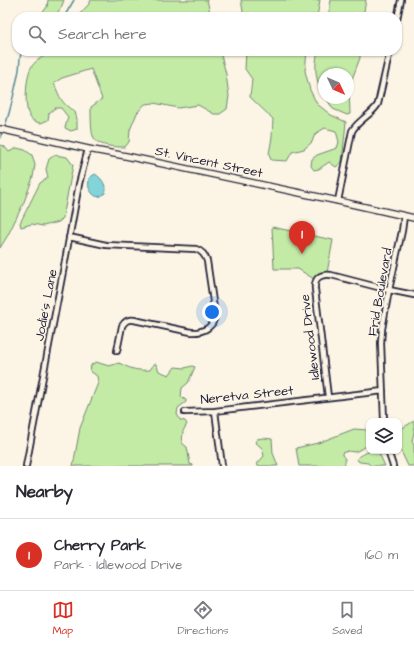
<!DOCTYPE html>
<meta charset="utf-8">
<style>
body{margin:0;font-family:"Architects Daughter",sans-serif;background:#f2f2f3;color:#2b2b33}
.controls{position:absolute;right:12px;bottom:12px;display:grid;overflow:hidden;border-radius:8px;box-shadow:0 1px 3px #0004}
.controls button{width:36px;height:36px;display:grid;place-items:center;padding:0;border:0;border-bottom:1px solid #e1e1e2;background:#fff;color:#2b2b33;font:20px sans-serif}
.compass{position:absolute;left:318px;top:68px;width:36px;height:36px;border-radius:50%;background:#fff;box-shadow:0 1px 3px #0004;rotate:134deg}
.you{position:absolute;left:212px;top:312px;width:14px;height:14px;margin:-10px;border:3px solid #fff;border-radius:50%;background:#1a73e8;box-shadow:0 0 0 6px #1a73e833}
.badge{display:grid;place-items:center;width:26px;height:26px;border-radius:50%;background:#d93025;color:#fff;font-size:13px;font-weight:700}
.pin{position:absolute;translate:-50% -33px;filter:drop-shadow(0 1px 2px #0008)}
.pin::after{content:'';position:absolute;top:21px;width:14px;height:12px;background:inherit;clip-path:polygon(0 0,100% 0,50% 100%)}
.list{margin:0;padding:0;list-style:none}
h2{display:flex;justify-content:space-between;align-items:center;height:52px;margin:0;padding:0 16px;font-size:17px}
h2 small{font-size:13px;font-weight:400;color:#7c7c81}
.list li{display:grid;grid-template-columns:26px 1fr auto;gap:12px;align-items:center;box-sizing:border-box;height:72px;padding:0 16px;border-top:1px solid #e1e1e2}
.list b{display:block;font-size:15px;white-space:nowrap}
.list p{margin:0;font-size:13px;white-space:nowrap;color:#7c7c81}
.list em{font-size:13px;font-style:normal;color:#7c7c81}
.icon{flex:none;width:22px;height:22px;fill:none;stroke:currentColor;stroke-width:2;stroke-linecap:round;stroke-linejoin:round}
.map{position:relative;flex:none;width:414px;height:466px;overflow:hidden}
.search{position:absolute;background:#fff;box-shadow:0 1px 3px #0004;left:12px;right:12px;top:12px;height:44px;display:flex;align-items:center;gap:10px;box-sizing:border-box;padding:0 14px;border-radius:16px;color:#7c7c81;font-size:15px}
.sheet{height:124px;background:#fff}
nav{display:flex;justify-content:space-around;align-items:center;box-sizing:border-box;height:56px;border-top:1px solid #e1e1e2;background:#fff;font-size:11px;color:#7c7c81}
nav a{display:grid;justify-items:center;gap:2px}
nav .on{color:#d93025}
.map>svg:first-child{display:block}
.green{fill:#c3eba6;stroke:#728670}
.water{fill:#83d4d9;stroke:#5c8d9a}
.lines{fill:none;stroke-linecap:round;stroke-linejoin:round}
.stream{stroke:#5c8d9a;stroke-width:1.5}
.minor-casing{stroke:#22223b;stroke-width:8}
.tertiary-casing{stroke:#22223b;stroke-width:8}
.minor{stroke:#fcf5e5;stroke-width:4.5}
.tertiary{stroke:#fcf5e5;stroke-width:5.5}
.labels{text-anchor:middle;dominant-baseline:central;stroke-width:3.5;stroke-linejoin:round;paint-order:stroke}
.street-label{font-size:13px;fill:#22223b;stroke:#fcf5e5}
</style>
<div class="map">
<svg width="414" height="466" viewBox="0 0 414 466">
<rect width="100%" height="100%" fill="#fcf5e5"/>
<filter id="ink" filterUnits="userSpaceOnUse"><feTurbulence type="fractalNoise" baseFrequency=".025" numOctaves="2"/><feDisplacementMap in="SourceGraphic" scale="8" xChannelSelector="R" yChannelSelector="G"/><feConvolveMatrix kernelMatrix="1 2 1 2 8 2 1 2 1" color-interpolation-filters="sRGB"/></filter>
<g filter="url(#ink)">
<path class="green" d="M48,0H64L61,8L54,17H39L47,7Z
M91,0H207L211,17H77L89,4Z
M241,0H320L317,17H244Z
M331,0H366L363,17H328Z
M53,51H220L226,74L229,96L227,109L220,114H214L198,105L178,108L154,103L145,104L137,113L130,130L129,142L125,147C115,147 97,147 93,136C91,131 91,114 91,107L102,99L91,69L62,78L54,83C60,98 61,103 75,112L77,119V129L71,131L65,128L68,117L61,108H55L49,113L48,120L41,123C36,122 31,121 29,115C24,107 26,73 32,66C37,59 46,55 53,51Z
M246,51H307L305,71L310,90L317,104L331,115L346,122L342,162L336,167L329,162L319,169L314,170L311,166L312,159L317,155L337,148L339,142L336,131L325,128L315,134L312,142L304,149L292,152L287,161L271,160L269,154L272,137L273,119L250,97L252,79L245,69Z
M318,51H360V58L349,87L350,114L347,115L333,109L326,98H348V74H324V95C315,81 314,66 318,51Z
M0,145L4,146L9,152L17,148L25,150L32,155L35,165L33,177L24,202L8,235L0,248Z
M55,155L67,157L73,165L63,218L59,222L43,226L32,224L21,227L20,223L40,183L48,178L46,169L49,159Z
M272,227L333,240L327,273L320,274L314,279L298,269H274Z
M96,362L109,366L119,363C131,369 137,371 150,370L154,364H156L159,371L169,375L175,367L185,368L192,366L195,367L188,383L182,388L181,397L186,400V402L178,408L177,414L180,420L185,421L187,424L183,431L182,443L187,447L190,464L193,465V466H73L80,428L98,383L97,376L90,371L91,365Z
M414,421V432L412,442L414,445V466H408L399,447V430Z
M354,429L367,430L369,431V445L355,452L348,451L342,453V455C346,459 346,461 344,466H299L296,448L318,443Z
M263,438L272,439L273,453L278,466H258L257,464L264,456L262,448L255,442L257,439Z
M370,451H378L385,466H371L368,463L360,462L358,461L357,459L359,456Z"/>
<path class="water" d="M95,174C102,178 107,186 105,193C98,200 93,196 89,188C88,185 89,181 89,178Z"/>
<g class="lines">
<path class="stream" d="M64,17L74,0
M4,129C11,110 15,89 19,70C20,63 19,57 22,51
M0,138L2,132"/>
<g class="minor-casing">
<path id="minor" d="M397,19L401,0
M338,201L352,131C359,119 372,115 378,104L390,51
M69,237L106,245L196,249C202,251 205,255 207,261L215,315C214,327 203,333 191,332L134,320C128,319 125,321 122,326L117,351
M328,397L315,289C314,277 321,274 331,275L389,290L414,295
M215,411L222,466
M185,412L215,411L383,391
M384,421L381,343L382,329L389,290L402,231L404,216
M388,451L393,466
M26,466L65,261L79,184L88,149"/>
</g>
<g class="tertiary-casing">
<path id="tertiary" d="M0,129L88,149L126,156L338,201L414,218"/>
</g>
<use href="#minor" class="minor"/>
<use href="#tertiary" class="tertiary"/>
</g>
</g>
<g class="labels">
<g class="street-label">
<text transform="translate(209 162) rotate(12)">St. Vincent Street</text>
<text transform="translate(380 292) rotate(-80)">Frid Boulevard</text>
<text transform="translate(46 305) rotate(-79)">Jodie's Lane</text>
<text transform="translate(310 337) rotate(-97)">Idlewood Drive</text>
<text transform="translate(247 395) rotate(-6)">Neretva Street</text>
</g>
</g>
</svg>
<div class="controls">
<button><svg class="icon" aria-label="layers" viewBox="0 0 24 24"><path d="M12 4l9 5-9 5-9-5zM3 14l9 5 9-5"/></svg></button>
</div>
<svg class="compass" viewBox="-18 -18 36 36"><path d="M0-13l5 13h-10z" fill="#e53935"/><path d="M0 13l5-13h-10z" fill="#7c7c81"/></svg>
<div class="you"></div>
<div class="pin badge" style="left:302px;top:254px">1</div>
<div class="search"><svg class="icon" aria-label="search" viewBox="0 0 24 24"><circle cx="10" cy="10" r="6"/><path d="M15 15l6 6"/></svg>Search here</div>
</div>
<section class="sheet">
<h2>Nearby<small></small></h2>
<ul class="list">
<li><span class="badge">1</span><div><b>Cherry Park</b><p>Park · Idlewood Drive</p></div><em>160 m</em></li>
</ul>
</section>
<nav>
<a class="on"><svg class="icon" aria-label="map" viewBox="0 0 24 24"><path d="M3 6l6-2 6 2 6-2v14l-6 2-6-2-6 2zM9 4v14M15 6v14"/></svg>Map</a>
<a><svg class="icon" aria-label="directions" viewBox="0 0 24 24"><path d="M12 3l9 9-9 9-9-9zM9 14v-3h6M13 9l2 2-2 2"/></svg>Directions</a>
<a><svg class="icon" aria-label="saved" viewBox="0 0 24 24"><path d="M7 4h10v16l-5-4-5 4z"/></svg>Saved</a>
</nav>
